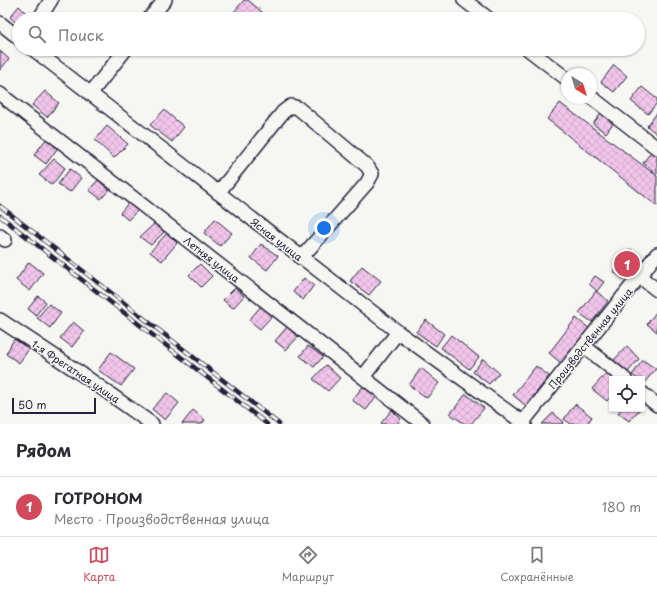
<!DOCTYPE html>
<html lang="ru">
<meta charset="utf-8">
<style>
body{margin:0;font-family:"Playpen Sans",sans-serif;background:#f2f2f3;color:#2b2b33}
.controls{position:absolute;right:12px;bottom:12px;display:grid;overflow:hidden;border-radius:0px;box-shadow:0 1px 3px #0004}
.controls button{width:36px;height:36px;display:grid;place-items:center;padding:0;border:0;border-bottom:1px solid #e1e1e2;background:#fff;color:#2b2b33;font:20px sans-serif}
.compass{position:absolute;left:561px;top:68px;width:36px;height:36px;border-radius:50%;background:#fff;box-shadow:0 1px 3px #0004;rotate:142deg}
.scale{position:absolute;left:12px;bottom:10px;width:84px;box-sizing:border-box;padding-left:4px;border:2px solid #22223b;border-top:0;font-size:11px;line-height:14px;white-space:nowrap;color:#22223b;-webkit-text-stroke:3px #f6f6f2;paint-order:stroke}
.you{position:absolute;left:324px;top:228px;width:14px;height:14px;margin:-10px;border:3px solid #fff;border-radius:50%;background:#1a73e8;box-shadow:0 0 0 6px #1a73e833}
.badge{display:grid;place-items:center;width:26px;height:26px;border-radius:50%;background:#d1495b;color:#fff;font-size:13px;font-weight:700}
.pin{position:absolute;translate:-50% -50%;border:2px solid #fff;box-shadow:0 1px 4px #0006}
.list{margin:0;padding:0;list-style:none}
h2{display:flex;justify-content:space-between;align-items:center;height:52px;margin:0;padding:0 16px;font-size:17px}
h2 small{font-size:13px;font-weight:400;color:#7c7c81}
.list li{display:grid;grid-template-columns:26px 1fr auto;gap:12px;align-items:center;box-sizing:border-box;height:60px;padding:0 16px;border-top:1px solid #e1e1e2}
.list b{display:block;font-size:15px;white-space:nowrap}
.list p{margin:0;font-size:13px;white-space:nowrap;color:#7c7c81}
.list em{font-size:13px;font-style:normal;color:#7c7c81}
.icon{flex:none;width:22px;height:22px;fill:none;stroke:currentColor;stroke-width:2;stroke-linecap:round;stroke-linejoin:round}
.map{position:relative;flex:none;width:657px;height:424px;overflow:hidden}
.search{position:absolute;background:#fff;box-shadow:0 1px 3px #0004;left:12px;right:12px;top:12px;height:44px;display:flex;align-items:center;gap:10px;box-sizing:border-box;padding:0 14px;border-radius:22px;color:#7c7c81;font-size:15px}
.sheet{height:112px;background:#fff}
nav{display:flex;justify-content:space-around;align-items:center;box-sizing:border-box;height:56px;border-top:1px solid #e1e1e2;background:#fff;font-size:11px;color:#7c7c81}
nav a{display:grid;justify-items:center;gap:2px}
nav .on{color:#d1495b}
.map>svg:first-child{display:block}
.building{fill:url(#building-cross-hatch);stroke:#22223b}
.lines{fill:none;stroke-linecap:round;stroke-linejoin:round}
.minor-casing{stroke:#22223b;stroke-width:16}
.minor{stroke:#f6f6f2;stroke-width:13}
.rail-casing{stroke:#22223b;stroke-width:4.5}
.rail{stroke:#f6f6f2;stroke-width:3;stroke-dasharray:9;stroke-linecap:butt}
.labels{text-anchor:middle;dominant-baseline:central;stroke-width:3;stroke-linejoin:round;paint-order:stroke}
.street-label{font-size:10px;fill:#22223b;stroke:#f6f6f2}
</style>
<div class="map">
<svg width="657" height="424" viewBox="0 0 657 424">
<defs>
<pattern id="building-cross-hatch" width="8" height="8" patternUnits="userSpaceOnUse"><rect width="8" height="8" fill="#f2c5ea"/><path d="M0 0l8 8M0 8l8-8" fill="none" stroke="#cfa9ca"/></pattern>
</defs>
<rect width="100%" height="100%" fill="#f6f6f2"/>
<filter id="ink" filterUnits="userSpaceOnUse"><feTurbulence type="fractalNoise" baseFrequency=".025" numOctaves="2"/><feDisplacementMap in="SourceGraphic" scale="8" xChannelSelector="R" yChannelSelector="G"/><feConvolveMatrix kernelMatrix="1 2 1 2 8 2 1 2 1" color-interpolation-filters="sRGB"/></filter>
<g filter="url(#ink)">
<path class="building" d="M244,0H248L270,19H228Z
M19,6L32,19H19V26L10,17Z
M0,51L9,59L0,70Z
M614,65L627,76L614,92L601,82Z
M642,87L657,99V103L648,114L631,101Z
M45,91L59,103L47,117L32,105Z
M560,103L657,176V206L547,119Z
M164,110L184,127L172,142L150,125Z
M602,112L614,122L606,133L593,124Z
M657,113V134L647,126Z
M107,126L128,144L114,158L95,140Z
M47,138L57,149L46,164L34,155Z
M653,149L657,152V174L643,163Z
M54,159L65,168L52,185L39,175Z
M70,169L81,178L70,192L58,184Z
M98,180L109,190L101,199L89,190Z
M130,201L139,209L128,220L120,213Z
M215,219L232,233L220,246L204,233Z
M155,223L164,232L151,245L140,237Z
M167,233L177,243L162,261L150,252Z
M261,244L278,256L267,270L251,258Z
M630,249L641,257L624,280L613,271Z
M29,262L43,273L30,291L16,280Z
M200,264L212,276L201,287L189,275Z
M362,266L381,281L369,295L350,281Z
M595,276L604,282L597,291L589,284Z
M304,278L314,285L303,300L293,292Z
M235,288L244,296L233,308L223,300Z
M596,291L608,301L592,322L579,313Z
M38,296L46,302L36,315L28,309Z
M49,304L61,313L50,328L37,318Z
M262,305L273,315L260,329L249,320Z
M657,311V332L647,324Z
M576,318L590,329L562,364L549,353Z
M426,320L444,334L436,346L416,332Z
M73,322L84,331L72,347L60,338Z
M287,327L298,337L286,350L275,341Z
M451,335L479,357L469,369L441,348Z
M14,339L29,349L19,363L6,354Z
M308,346L323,357L314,367L300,356Z
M627,346L639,359L627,373L612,362Z
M111,352L134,369L121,386L98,370Z
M483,359L499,373L489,384L473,372Z
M643,360L656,369L644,383L642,379H638L632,375Z
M326,365L340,378L328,391L313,379Z
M536,366L549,376L526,406L513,395Z
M421,368L439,383L427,398L409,385Z
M607,372L615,379H612V395L607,401L592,389Z
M365,384L378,395L366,410L352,400Z
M167,393L179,403L165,420L152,409Z
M466,394L484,408L471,424H465L450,414Z
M575,404L592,417L587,424H571L564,419Z
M621,409H640L629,421L618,413Z
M193,410L205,420L202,424H182Z
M392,410L401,419L397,424H382L381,423Z
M553,413L564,422L562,424H542Z"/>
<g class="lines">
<g class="minor-casing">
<path id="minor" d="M464,0L489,19
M39,19L51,0
M149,19L165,0
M0,23L19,38
M33,49L398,332L525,424
M528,49L567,79
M0,94L423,424
M90,94L126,49
M591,97L657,148
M218,193L283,112L291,106L298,108L367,166L372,174L367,183L301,258
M0,236L5,240
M639,276L657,290
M0,320L86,377L152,424
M584,346L625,379
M363,377L398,332
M642,393L657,405
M523,422L657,254"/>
</g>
<use href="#minor" class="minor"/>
<g class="rail-casing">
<path id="rail" d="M0,206L279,424
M0,216L267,424"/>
</g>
<use href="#rail" class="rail"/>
</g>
</g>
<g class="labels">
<g class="street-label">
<text transform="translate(277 239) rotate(38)">Ясная улица</text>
<text transform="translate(212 259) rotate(38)">Летняя улица</text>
<text transform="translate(590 338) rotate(-51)">Производственная улица</text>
<text transform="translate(76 371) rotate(34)">1-я Фрегатная улица</text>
</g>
</g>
</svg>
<div class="controls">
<button><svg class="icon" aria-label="locate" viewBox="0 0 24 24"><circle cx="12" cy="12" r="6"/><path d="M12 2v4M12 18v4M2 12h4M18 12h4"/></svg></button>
</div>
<svg class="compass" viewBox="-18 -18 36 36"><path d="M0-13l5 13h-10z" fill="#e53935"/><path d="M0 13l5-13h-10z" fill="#7c7c81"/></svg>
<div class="scale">50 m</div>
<div class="you"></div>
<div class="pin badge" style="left:627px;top:264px">1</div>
<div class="search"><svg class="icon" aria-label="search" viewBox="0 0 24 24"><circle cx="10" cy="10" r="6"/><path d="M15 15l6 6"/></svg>Поиск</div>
</div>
<section class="sheet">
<h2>Рядом<small></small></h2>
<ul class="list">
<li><span class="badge">1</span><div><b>ГОТРОНОМ</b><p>Место · Производственная улица</p></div><em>180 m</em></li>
</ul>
</section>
<nav>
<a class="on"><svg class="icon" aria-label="map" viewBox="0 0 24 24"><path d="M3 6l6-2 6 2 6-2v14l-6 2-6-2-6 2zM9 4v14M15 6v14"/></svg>Карта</a>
<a><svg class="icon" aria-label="directions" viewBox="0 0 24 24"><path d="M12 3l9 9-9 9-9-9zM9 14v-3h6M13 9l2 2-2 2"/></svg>Маршрут</a>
<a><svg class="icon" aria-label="saved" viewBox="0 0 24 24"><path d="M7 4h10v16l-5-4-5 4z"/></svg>Сохранённые</a>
</nav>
